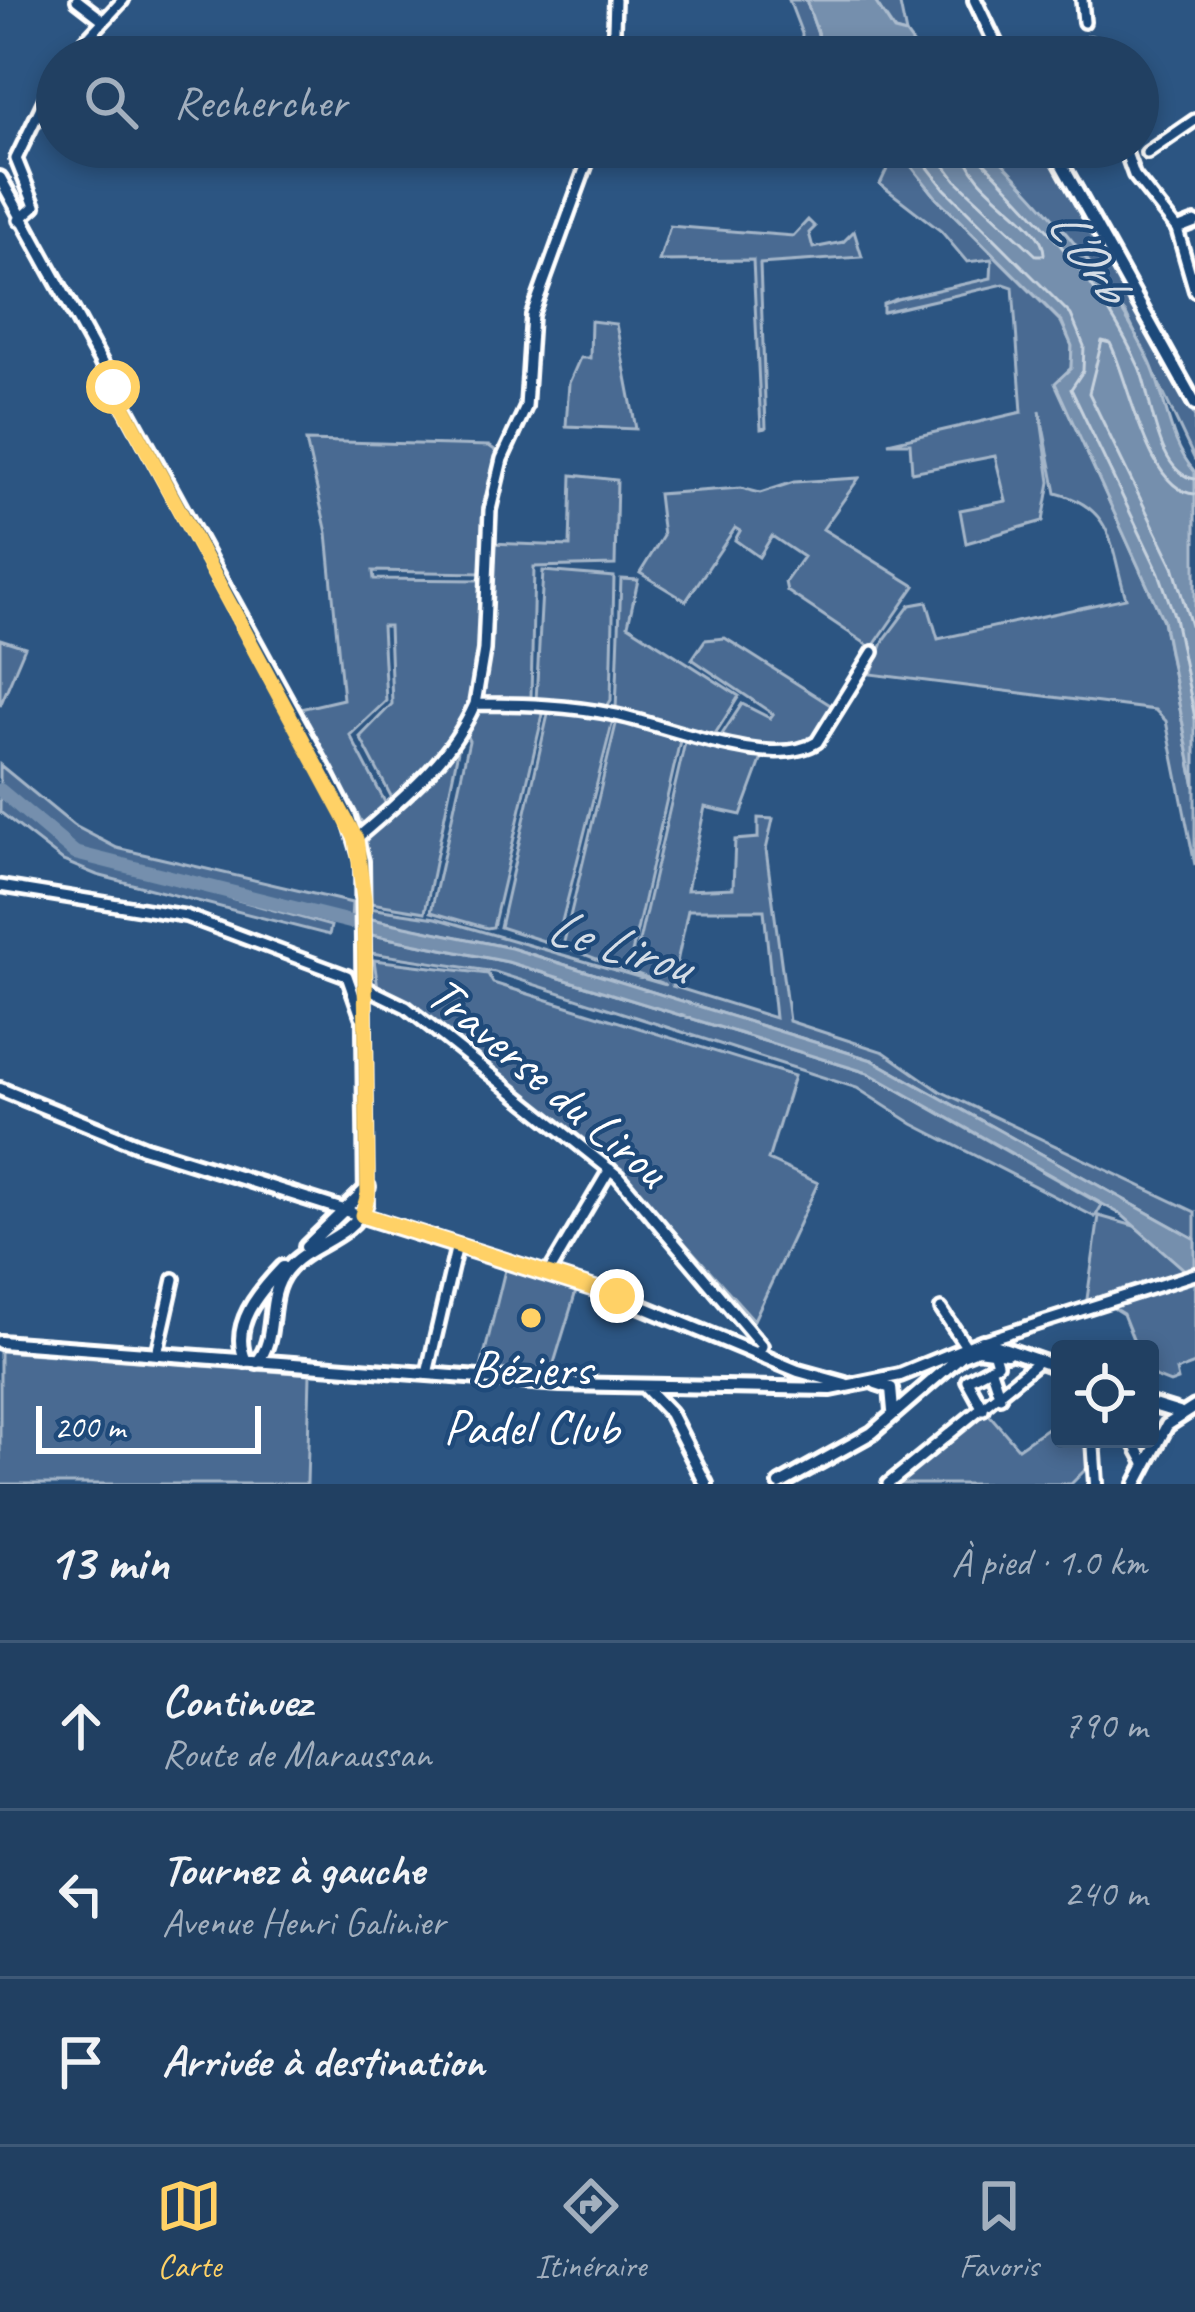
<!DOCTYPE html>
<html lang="fr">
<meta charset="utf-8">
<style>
body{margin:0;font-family:Caveat,sans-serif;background:#294768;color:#f1f3f6}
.controls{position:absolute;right:36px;bottom:36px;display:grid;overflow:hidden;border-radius:12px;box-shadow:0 6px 18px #0003}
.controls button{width:108px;height:108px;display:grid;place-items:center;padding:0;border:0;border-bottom:3px solid #3e5977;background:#214062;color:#f1f3f6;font:60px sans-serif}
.scale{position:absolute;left:36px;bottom:30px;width:225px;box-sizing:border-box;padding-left:12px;border:6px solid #fff;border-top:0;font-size:33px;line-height:42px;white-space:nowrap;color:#fff;-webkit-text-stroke:9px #1f4a7a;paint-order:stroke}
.stop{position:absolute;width:36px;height:36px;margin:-27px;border:9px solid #ffd166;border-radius:50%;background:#fff}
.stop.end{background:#ffd166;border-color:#fff;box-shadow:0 3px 12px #0008}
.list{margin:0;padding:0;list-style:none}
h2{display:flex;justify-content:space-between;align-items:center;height:156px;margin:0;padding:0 48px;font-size:51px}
h2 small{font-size:39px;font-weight:400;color:#a2afbe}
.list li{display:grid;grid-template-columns:78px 1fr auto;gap:36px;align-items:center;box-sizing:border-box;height:168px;padding:0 48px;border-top:3px solid #3e5977}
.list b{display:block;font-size:45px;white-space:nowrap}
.list p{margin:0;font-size:39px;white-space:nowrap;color:#a2afbe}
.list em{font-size:39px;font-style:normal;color:#a2afbe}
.icon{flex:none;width:66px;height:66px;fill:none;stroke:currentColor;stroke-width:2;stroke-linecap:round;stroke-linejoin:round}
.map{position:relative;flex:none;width:1195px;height:1484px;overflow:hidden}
.search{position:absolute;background:#214062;box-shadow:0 6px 18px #0003;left:36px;right:36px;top:36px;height:132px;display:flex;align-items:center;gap:30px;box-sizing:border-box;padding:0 42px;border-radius:66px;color:#a2afbe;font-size:45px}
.sheet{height:660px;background:#214062}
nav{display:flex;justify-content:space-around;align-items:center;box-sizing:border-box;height:168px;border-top:3px solid #3e5977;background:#214062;font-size:33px;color:#a2afbe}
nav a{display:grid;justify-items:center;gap:6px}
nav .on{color:#ffd166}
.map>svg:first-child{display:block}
.green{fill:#486b92;stroke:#a4b5c8;stroke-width:3;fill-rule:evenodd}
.water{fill:#748fad;stroke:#acbcce;stroke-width:3}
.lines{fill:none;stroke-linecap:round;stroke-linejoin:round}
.shore{stroke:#c7d2de;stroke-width:3}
.river{stroke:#748fad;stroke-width:14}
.minor-casing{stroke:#fff;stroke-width:18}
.major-casing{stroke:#fff;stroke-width:20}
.minor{stroke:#1f4a7a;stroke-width:9}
.major{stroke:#1f4a7a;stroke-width:10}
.route{stroke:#ffd166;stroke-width:15}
.poi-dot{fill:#ffd166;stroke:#1f4a7a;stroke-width:4.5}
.labels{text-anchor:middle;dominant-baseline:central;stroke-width:9;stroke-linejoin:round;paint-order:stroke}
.street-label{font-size:51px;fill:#fff;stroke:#1f4a7a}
.poi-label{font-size:51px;fill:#fff;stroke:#1f4a7a}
.water-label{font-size:54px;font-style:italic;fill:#d5dde6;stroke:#1f4a7a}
</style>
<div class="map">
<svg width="1195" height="1484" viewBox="0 0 1195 1484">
<rect width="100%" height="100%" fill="#2c5582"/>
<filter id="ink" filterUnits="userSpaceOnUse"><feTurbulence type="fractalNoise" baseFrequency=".00833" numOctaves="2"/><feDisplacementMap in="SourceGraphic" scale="24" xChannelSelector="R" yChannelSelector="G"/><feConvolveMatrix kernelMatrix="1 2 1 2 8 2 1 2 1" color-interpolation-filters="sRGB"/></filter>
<g filter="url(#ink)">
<path class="green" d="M789,0H806L826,57H801L802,34Z
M874,0H899L906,34L895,31Z
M876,147H896L936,197L1061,322L1072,346L1071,369L1056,383L1163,621L1195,787V865L1166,721L1155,710L871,674L884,640L910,605L927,602L938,639L1126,598C1110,547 1115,508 1056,493L1040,411L1050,482L1043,521L966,543L960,510L1006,501L995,456L912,472L910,443H888L1022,412L1013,287L1004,284L883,312V304L897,299L991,278L992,259L967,262L941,231L880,184L888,167Z
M999,147L1047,150L1195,417V460L1126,314L991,151Z
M808,220L815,227L809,233L813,248L843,242L854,231L862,257L760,264L766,428L761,429L753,260L659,261L670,226L793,236Z
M591,321L616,324L636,429L566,426L569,383L580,358H590Z
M306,441L489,446L499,453L486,510L482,573L373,571L374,579L481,580C486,692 471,723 394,802L360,737L392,704L389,626H382L386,701L350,735L388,808L365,828L300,709L343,699L327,533Z
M572,475L617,480L615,565L534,567L531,697H484L489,543L570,546Z
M859,478L823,529L915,586L872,648L787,591L785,582L803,557L772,536L759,557L735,540L740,531L735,528L686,601L640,573L663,536L658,494L741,488L760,493L794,482Z
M543,571L614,577L611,700L606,708L536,701Z
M621,579L638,580L628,625L739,696L713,737L616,710Z
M725,638L832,706L810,747L763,748L719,739L742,704L770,718L773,714L692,659L705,640Z
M0,639L25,647L0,706Z
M489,707L544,710L493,927L487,928L431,912L469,741L465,732L477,709Z
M549,710L613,720L556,945L500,927Z
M617,720L681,736L629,966L622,969L563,946Z
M686,738L756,752L762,758L741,815L705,807L687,890L733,888L735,840L758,838V818L773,819L766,850L789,1021L884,1052L940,1091L1195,1212V1239L872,1060L511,948L369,919V908L436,918L666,985L632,972ZM688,910H764L775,1018L672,986Z
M460,741L425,912L371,903L366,837Z
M0,765L73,825L117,848L352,903L351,920L231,892L230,898L331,926L329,935L97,875L63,861L0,812Z
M367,934L508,962L868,1073L1102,1205L1095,1217L913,1124L857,1088L495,972L371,953Z
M374,960L488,974L493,983L794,1076L768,1160L818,1183L754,1320L613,1163L406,1001L378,988Z
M1099,1216L1138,1227L1186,1269L1086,1306Z
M506,1266L577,1288L551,1373L481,1368Z
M1195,1280V1364L1176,1371L1178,1380L1170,1383L1150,1375V1349H1137L1123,1314L1110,1306Z
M0,1351L310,1374L307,1484H0Z
M987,1412L1018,1448L1060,1419V1439L1073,1445L1086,1439L1087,1468L1071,1484H895Z"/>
<path class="water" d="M806,0H874L894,31L906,34L923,57H826Z
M896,147L991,151C1054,215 1109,278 1149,360C1167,397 1167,440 1195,472V787L1163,620L1055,383L1071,368L1072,346L1062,322L936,197Z
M367,918L511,948L872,1060L1195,1239V1279L1122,1215L868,1073L508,962L367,934Z"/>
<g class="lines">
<path class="shore" d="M912,147L945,189L1071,315L1084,346L1083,371L1071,389L1159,573L1175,618L1195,718
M931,147L956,180L1036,255H1044C1046,221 966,190 964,147
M979,147L981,159C1043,223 1102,285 1139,367C1152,396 1156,474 1195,479
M1195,494C1147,491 1130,382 1110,343L1102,341L1089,393L1173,566L1195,639"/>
<path class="river" d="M0,790L75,853L370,927"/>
<g class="minor-casing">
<path id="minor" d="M77,0L103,20
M1082,0L1084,22
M1090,43L1096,57
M70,57L123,0
M613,57L615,0
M1124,147L1134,175L1177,229L1195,291
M1147,153L1195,120
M19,220L35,206L16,159L57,74
M1177,229L1195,222
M475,704L484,650L490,510L502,459L526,407L532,315L593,147
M356,839C402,799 450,761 475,704C521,704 570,705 616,715C665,725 772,771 817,742L873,652
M0,886L186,916L347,976L361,1016
M365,987L406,1007L618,1176L762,1346L758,1355
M548,1274L610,1169
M941,1309L965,1345
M983,1341L1195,1274
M157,1354L174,1279
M990,1367L1000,1397
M427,1374L457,1245
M983,1409L967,1380L997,1364L993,1350
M1132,1439L1146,1465
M888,1484L1035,1364"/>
</g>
<g class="major-casing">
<path id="major" d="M975,0L1002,57
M1052,147L1195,404
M0,178L326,772L349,817L362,861L366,1203C352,1240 309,1242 286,1271C264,1299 279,1338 257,1362
M0,1089L143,1147L617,1296L798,1371L845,1384
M306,1247L368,1187
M0,1342L560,1384L831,1389L900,1375L983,1341L1060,1368
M246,1361C229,1326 259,1292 283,1267
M876,1383L891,1388L893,1411
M645,1387L670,1413L706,1484
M1150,1404L1179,1413
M1093,1439L1096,1484
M780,1484L872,1433L962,1355L977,1349L1007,1353
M1136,1484L1167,1425L1195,1407"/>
</g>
<use href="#minor" class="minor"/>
<use href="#major" class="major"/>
</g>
</g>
<g class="lines" filter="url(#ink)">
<path class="route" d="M113,387L356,839L364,899L368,1194L362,1215L617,1296"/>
</g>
<circle class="poi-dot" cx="531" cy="1318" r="12"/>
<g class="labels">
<g class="street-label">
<text transform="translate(548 1081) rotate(40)">Traverse du Lirou</text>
</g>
<g class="poi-label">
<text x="531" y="1368">Béziers<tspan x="531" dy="59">Padel Club</tspan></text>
</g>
<g class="water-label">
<text transform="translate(1089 254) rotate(56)">L'Orb</text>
<text transform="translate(619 945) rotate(17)">Le Lirou</text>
</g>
</g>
</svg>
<div class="controls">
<button><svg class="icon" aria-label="locate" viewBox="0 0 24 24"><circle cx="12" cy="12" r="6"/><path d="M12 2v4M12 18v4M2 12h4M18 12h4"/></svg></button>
</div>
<div class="scale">200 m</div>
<div class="stop" style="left:113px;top:387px"></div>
<div class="stop end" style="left:617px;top:1296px"></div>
<div class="search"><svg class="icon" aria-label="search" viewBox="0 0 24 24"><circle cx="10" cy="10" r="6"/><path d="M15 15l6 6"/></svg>Rechercher</div>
</div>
<section class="sheet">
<h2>13 min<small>À pied · 1.0 km</small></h2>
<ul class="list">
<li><svg class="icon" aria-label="ahead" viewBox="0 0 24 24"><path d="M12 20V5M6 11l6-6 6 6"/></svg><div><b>Continuez</b><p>Route de Maraussan</p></div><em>790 m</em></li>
<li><svg class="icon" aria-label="left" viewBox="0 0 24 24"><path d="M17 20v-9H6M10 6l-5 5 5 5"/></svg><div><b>Tournez à gauche</b><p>Avenue Henri Galinier</p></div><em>240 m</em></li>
<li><svg class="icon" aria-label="arrive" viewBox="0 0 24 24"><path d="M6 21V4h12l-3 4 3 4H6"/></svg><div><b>Arrivée à destination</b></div></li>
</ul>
</section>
<nav>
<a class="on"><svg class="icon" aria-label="map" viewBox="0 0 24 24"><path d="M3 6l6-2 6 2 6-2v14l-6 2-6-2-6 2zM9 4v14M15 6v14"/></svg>Carte</a>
<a><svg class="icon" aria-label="directions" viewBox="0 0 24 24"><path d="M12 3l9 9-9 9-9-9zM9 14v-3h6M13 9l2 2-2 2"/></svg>Itinéraire</a>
<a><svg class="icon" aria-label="saved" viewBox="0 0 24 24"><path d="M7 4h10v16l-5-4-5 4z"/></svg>Favoris</a>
</nav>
